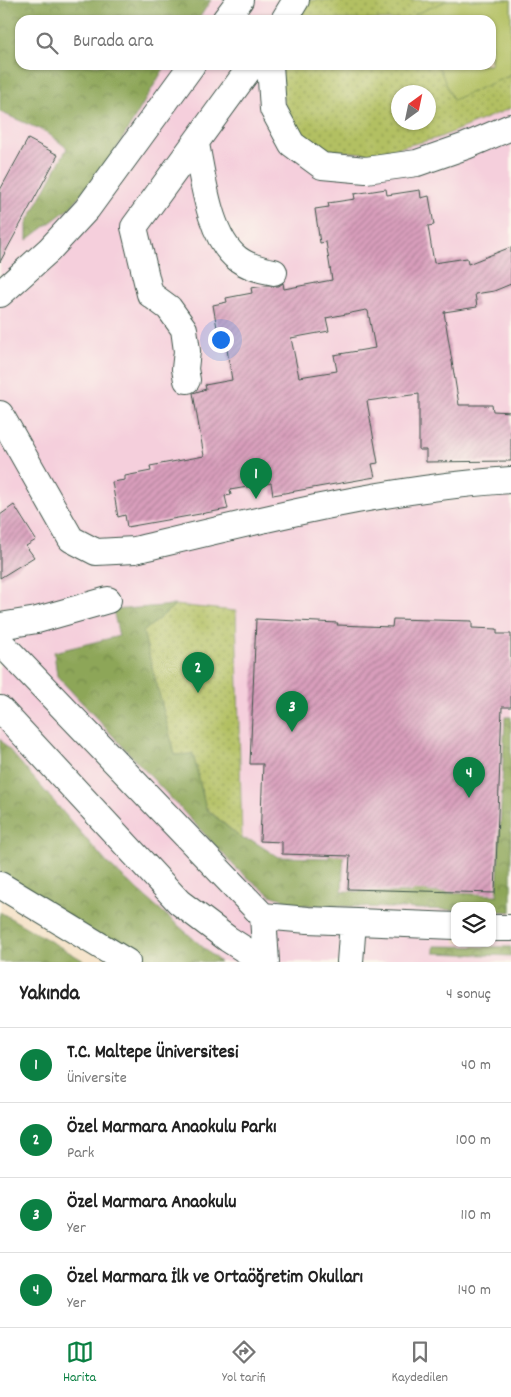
<!DOCTYPE html>
<html lang="tr">
<meta charset="utf-8">
<style>
body{margin:0;font-family:Dekko,sans-serif;background:#f6f6f6;color:#222}
.controls{position:absolute;right:15px;bottom:15px;display:grid;overflow:hidden;border-radius:10px;box-shadow:0 1px 4px #0004}
.controls button{width:45px;height:45px;display:grid;place-items:center;padding:0;border:0;border-bottom:1px solid #e0e0e0;background:#fff;color:#222;font:25px sans-serif}
.compass{position:absolute;left:391px;top:85px;width:45px;height:45px;border-radius:50%;background:#fff;box-shadow:0 1px 4px #0004;rotate:33deg}
.you{position:absolute;left:220px;top:339px;width:18px;height:18px;margin:-12px;border:4px solid #fff;border-radius:50%;background:#1a73e8;box-shadow:0 0 0 8px #1a73e833}
.badge{display:grid;place-items:center;width:32px;height:32px;border-radius:50%;background:#0b8043;color:#fff;font-size:16px;font-weight:700}
.pin{position:absolute;translate:-50% -41px;filter:drop-shadow(0 1px 2px #0008)}
.pin::after{content:'';position:absolute;top:26px;width:18px;height:15px;background:inherit;clip-path:polygon(0 0,100% 0,50% 100%)}
.list{margin:0;padding:0;list-style:none}
h2{display:flex;justify-content:space-between;align-items:center;height:65px;margin:0;padding:0 20px;font-size:21px}
h2 small{font-size:16px;font-weight:400;color:#767676}
.list li{display:grid;grid-template-columns:32px 1fr auto;gap:15px;align-items:center;box-sizing:border-box;height:75px;padding:0 20px;border-top:1px solid #e0e0e0}
.list b{display:block;font-size:19px;white-space:nowrap}
.list p{margin:0;font-size:16px;white-space:nowrap;color:#767676}
.list em{font-size:16px;font-style:normal;color:#767676}
.icon{flex:none;width:28px;height:28px;fill:none;stroke:currentColor;stroke-width:2;stroke-linecap:round;stroke-linejoin:round}
.map{position:relative;flex:none;width:511px;height:962px;overflow:hidden}
.search{position:absolute;background:#fff;box-shadow:0 1px 4px #0004;left:15px;right:15px;top:15px;height:55px;display:flex;align-items:center;gap:12px;box-sizing:border-box;padding:0 18px;border-radius:15px;color:#767676;font-size:19px}
.sheet{height:365px;background:#fff}
nav{display:flex;justify-content:space-around;align-items:center;box-sizing:border-box;height:70px;border-top:1px solid #e0e0e0;background:#fff;font-size:14px;color:#767676}
nav a{display:grid;justify-items:center;gap:2px}
nav .on{color:#0b8043}
.map>svg:first-child{display:block}
.built{fill:#f5cfdc;fill-rule:evenodd}
.grass{fill:url(#grass-dots);stroke:#687e4b;fill-rule:evenodd}
.forest{fill:url(#forest-crowns);stroke:#567246}
.pitch{fill:#b2c062;stroke:#687e4b}
.building{fill:url(#building-hatch);fill-rule:evenodd}
.lines{fill:none;stroke-linecap:round;stroke-linejoin:round}
.minor-casing{stroke:#3f554a;stroke-width:28}
.minor{stroke:#fff;stroke-width:26}
</style>
<div class="map">
<svg width="511" height="962" viewBox="0 0 511 962">
<defs>
<pattern id="grass-dots" width="8" height="8" patternUnits="userSpaceOnUse" patternTransform="scale(1.25)"><rect width="8" height="8" fill="#b2c062"/><path d="M2 2h.1M6 6h.1" fill="none" stroke="#909d52" stroke-width="1.8" stroke-linecap="round"/></pattern>
<pattern id="forest-crowns" width="20" height="18" patternUnits="userSpaceOnUse" patternTransform="scale(1.25)"><rect width="20" height="18" fill="#8da658"/><path d="M2 6a3 3 0 1 1 6 0M12 15a3 3 0 1 1 6 0" fill="none" stroke="#73884a"/></pattern>
<pattern id="building-hatch" width="6" height="6" patternUnits="userSpaceOnUse" patternTransform="scale(1.25)"><rect width="6" height="6" fill="#d99ebc"/><path d="M-1 1l2-2M0 6l6-6M5 7l2-2" fill="none" stroke="#af829a"/></pattern>
</defs>
<rect width="100%" height="100%" fill="#fbf7ec"/>
<filter id="ink" filterUnits="userSpaceOnUse"><feTurbulence type="fractalNoise" baseFrequency=".02" numOctaves="2"/><feDisplacementMap in="SourceGraphic" scale="10" xChannelSelector="R" yChannelSelector="G"/><feConvolveMatrix kernelMatrix="1 2 1 2 8 2 1 2 1" color-interpolation-filters="sRGB"/></filter>
<filter id="wash" filterUnits="userSpaceOnUse"><feTurbulence type="fractalNoise" baseFrequency=".0096" numOctaves="4" result="noise"/><feDisplacementMap in="SourceGraphic" scale="20" xChannelSelector="R" yChannelSelector="G"/><feGaussianBlur stdDeviation="1.12" result="paint"/><feColorMatrix in="noise" values="0 0 0 0 0 0 0 0 0 0 0 0 0 0 0 0 0 1.4 0 .05"/><feComposite in="paint" operator="in"/></filter>
<g filter="url(#wash)">
<rect width="100%" height="100%" fill="#f4e0c4"/>
<path class="built" d="M0,0H511V962H144L0,876ZM20,20H491V65H20ZM398,92H428V122H398ZM455,906H492V943H455Z"/>
<path class="grass" d="M305,0H511V108L438,138L373,154L319,149L288,119L278,80L280,65H491V20H292ZM398,92H428V122H398Z
M175,605L236,611L242,839L206,808L193,754L175,755L143,632Z"/>
<path class="forest" d="M0,0H211L198,20H20V65H166L114,153L71,207L27,240V223L67,148L46,132L0,112Z
M175,605L143,632L175,755L193,754L206,809L242,839L253,841L278,857L329,858L336,714L351,703L342,891L411,893L418,722L432,723L427,892L497,895L505,717H511V912L492,911V906H455V910L301,905L270,895L237,869L57,676L54,652L119,636L113,610Z
M0,739L107,863L220,962H144L0,876Z
M0,912L86,962H0Z
M434,946L511,947V956L434,953Z"/>
<path class="pitch" d="M449,0H511V75L453,100L438,65H491V20H418L415,14Z"/>
<g id="blocks">
<path class="building" d="M28,139L58,155L0,262V190Z
M386,189L387,195L420,190L421,198L429,196L434,225L428,226L434,263L467,258L468,264L511,247V284L494,291L475,294L477,307L444,312L459,405H492L493,411L511,412V461L426,462V450H419V394L367,401L378,463L372,464L375,477L273,495L271,483L230,490L231,495L225,496L228,509L127,527L125,515L118,517L112,482L125,480V476L151,471L150,466L204,456L193,393L206,389L205,385L232,380L225,337L219,339L213,305L227,302L226,298L252,293L251,288L265,286H279L283,283L284,289L332,280L326,242L320,243L315,209L329,207L328,203L355,199L354,194ZM366,310L368,311L375,348L334,355L337,371L299,377L291,338L329,331L326,318Z
M14,505L36,540L26,546L34,557L0,578V515Z
M256,619L338,623L337,625L392,627L393,619L472,621V628L497,629V634H511V707H502L495,893L348,889L350,856L282,854V842L260,841L263,764H250Z"/>
</g>
</g>
<g filter="url(#ink)">
<use href="#blocks" fill-opacity="0" stroke="#3f554a" stroke-width="1"/>
<g class="lines">
<g class="minor-casing">
<path id="minor" d="M225,20L240,0
M284,20L296,0
M270,65L273,109L292,144L322,166L366,170L417,163L466,146L511,127
M196,144C203,178 209,237 238,259C249,267 262,270 274,272
M0,294L49,250L87,209L192,65
M187,380L185,369L187,351L184,329L169,308L150,294L134,227L252,65
M0,414L71,539L96,552L135,550C259,520 384,488 511,480
M0,626L37,620L108,600
M0,642L263,916L266,962
M0,709L179,902L228,939L264,962
M0,885L127,962
M263,916L308,920L455,926
M492,928H511
M350,962L353,922"/>
</g>
<use href="#minor" class="minor"/>
</g>
</g>
</svg>
<div class="controls">
<button><svg class="icon" aria-label="layers" viewBox="0 0 24 24"><path d="M12 4l9 5-9 5-9-5zM3 14l9 5 9-5"/></svg></button>
</div>
<svg class="compass" viewBox="-18 -18 36 36"><path d="M0-13l5 13h-10z" fill="#e53935"/><path d="M0 13l5-13h-10z" fill="#767676"/></svg>
<div class="you"></div>
<div class="pin badge" style="left:256px;top:499px">1</div>
<div class="pin badge" style="left:198px;top:693px">2</div>
<div class="pin badge" style="left:292px;top:732px">3</div>
<div class="pin badge" style="left:469px;top:798px">4</div>
<div class="search"><svg class="icon" aria-label="search" viewBox="0 0 24 24"><circle cx="10" cy="10" r="6"/><path d="M15 15l6 6"/></svg>Burada ara</div>
</div>
<section class="sheet">
<h2>Yakında<small>4 sonuç</small></h2>
<ul class="list">
<li><span class="badge">1</span><div><b>T.C. Maltepe Üniversitesi</b><p>Üniversite</p></div><em>40 m</em></li>
<li><span class="badge">2</span><div><b>Özel Marmara Anaokulu Parkı</b><p>Park</p></div><em>100 m</em></li>
<li><span class="badge">3</span><div><b>Özel Marmara Anaokulu</b><p>Yer</p></div><em>110 m</em></li>
<li><span class="badge">4</span><div><b>Özel Marmara İlk ve Ortaöğretim Okulları</b><p>Yer</p></div><em>140 m</em></li>
</ul>
</section>
<nav>
<a class="on"><svg class="icon" aria-label="map" viewBox="0 0 24 24"><path d="M3 6l6-2 6 2 6-2v14l-6 2-6-2-6 2zM9 4v14M15 6v14"/></svg>Harita</a>
<a><svg class="icon" aria-label="directions" viewBox="0 0 24 24"><path d="M12 3l9 9-9 9-9-9zM9 14v-3h6M13 9l2 2-2 2"/></svg>Yol tarifi</a>
<a><svg class="icon" aria-label="saved" viewBox="0 0 24 24"><path d="M7 4h10v16l-5-4-5 4z"/></svg>Kaydedilen</a>
</nav>
